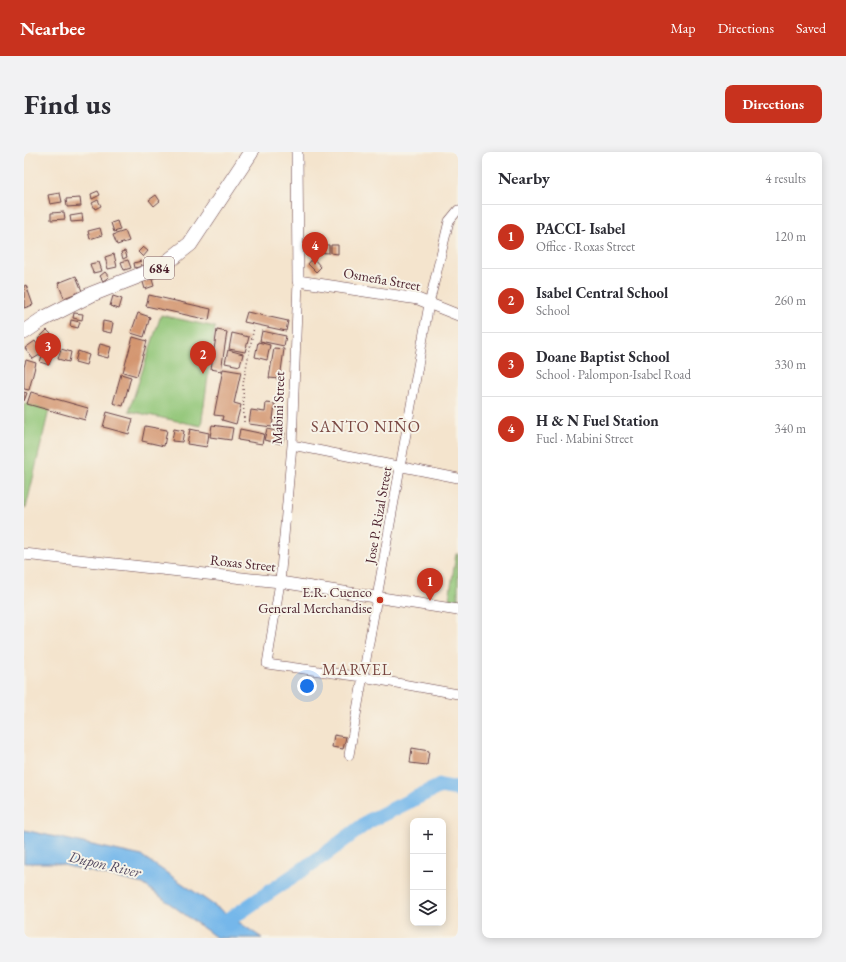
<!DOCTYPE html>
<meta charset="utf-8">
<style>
body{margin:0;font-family:"EB Garamond",serif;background:#f2f2f3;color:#2b2b33}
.controls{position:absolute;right:12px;bottom:12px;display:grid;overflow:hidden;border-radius:8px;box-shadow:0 2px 10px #0003}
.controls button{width:36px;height:36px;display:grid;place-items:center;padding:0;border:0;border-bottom:1px solid #e1e1e2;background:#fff;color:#2b2b33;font:20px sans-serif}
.you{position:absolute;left:283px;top:534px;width:14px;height:14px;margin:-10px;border:3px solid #fff;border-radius:50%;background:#1a73e8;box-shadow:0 0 0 6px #1a73e833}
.badge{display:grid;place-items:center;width:26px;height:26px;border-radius:50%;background:#c8321e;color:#fff;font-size:13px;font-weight:700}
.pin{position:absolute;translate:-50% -33px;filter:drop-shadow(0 1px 2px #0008)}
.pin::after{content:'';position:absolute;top:21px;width:14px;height:12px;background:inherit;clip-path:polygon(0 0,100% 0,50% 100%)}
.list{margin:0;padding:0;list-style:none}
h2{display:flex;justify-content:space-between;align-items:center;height:52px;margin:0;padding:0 16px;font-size:17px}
h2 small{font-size:13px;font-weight:400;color:#7c7c81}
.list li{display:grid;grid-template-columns:26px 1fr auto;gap:12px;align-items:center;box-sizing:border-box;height:64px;padding:0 16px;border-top:1px solid #e1e1e2}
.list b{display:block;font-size:15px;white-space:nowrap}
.list p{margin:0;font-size:13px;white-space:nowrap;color:#7c7c81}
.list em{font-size:13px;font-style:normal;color:#7c7c81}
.icon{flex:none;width:22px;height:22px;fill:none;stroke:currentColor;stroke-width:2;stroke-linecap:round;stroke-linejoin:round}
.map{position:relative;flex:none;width:434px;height:786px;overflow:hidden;border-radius:8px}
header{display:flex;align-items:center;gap:24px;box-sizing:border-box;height:56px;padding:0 20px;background:#c8321e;color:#fff}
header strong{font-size:19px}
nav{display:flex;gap:22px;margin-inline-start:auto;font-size:14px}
.intro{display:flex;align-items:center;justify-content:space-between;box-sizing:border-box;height:96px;padding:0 24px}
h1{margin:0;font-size:28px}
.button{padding:10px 18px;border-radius:8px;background:#c8321e;color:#fff;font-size:14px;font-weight:700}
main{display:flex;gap:24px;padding:0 24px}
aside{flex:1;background:#fff;border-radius:8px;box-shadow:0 2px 10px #0003}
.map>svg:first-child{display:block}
.green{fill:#92c678;stroke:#6e7252}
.water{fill:#75b7ea;stroke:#606b8a}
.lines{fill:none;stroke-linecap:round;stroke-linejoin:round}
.river{stroke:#75b7ea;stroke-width:15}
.building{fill:#d3946e}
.minor-casing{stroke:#643d43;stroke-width:10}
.tertiary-casing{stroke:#643d43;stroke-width:12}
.trunk-casing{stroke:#643d43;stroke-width:16}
.path{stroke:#643d43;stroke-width:1.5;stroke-dasharray:1 3;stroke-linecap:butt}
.minor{stroke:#fff;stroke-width:9}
.tertiary{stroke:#fff;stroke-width:11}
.trunk{stroke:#fff;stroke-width:15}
.poi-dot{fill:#c8321e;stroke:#f7f3e8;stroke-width:1.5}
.labels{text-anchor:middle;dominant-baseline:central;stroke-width:4;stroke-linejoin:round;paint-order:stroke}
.shield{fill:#f7f3e8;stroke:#7e5f64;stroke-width:1}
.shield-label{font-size:13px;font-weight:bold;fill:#4a1f2b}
.street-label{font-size:14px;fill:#4a1f2b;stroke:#f7f3e8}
.poi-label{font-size:14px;fill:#4a1f2b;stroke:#f7f3e8;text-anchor:end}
.water-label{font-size:15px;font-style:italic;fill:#574d64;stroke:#f7f3e8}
.quarter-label{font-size:16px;letter-spacing:1px;fill:#7a4842;stroke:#f7f3e8}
</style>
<header>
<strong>Nearbee</strong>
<nav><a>Map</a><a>Directions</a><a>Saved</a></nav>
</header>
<div class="intro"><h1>Find us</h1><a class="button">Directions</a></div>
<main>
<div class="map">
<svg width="434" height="786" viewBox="0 0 434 786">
<rect width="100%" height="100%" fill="#f7f3e8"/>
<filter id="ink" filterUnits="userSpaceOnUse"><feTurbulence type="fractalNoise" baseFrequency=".025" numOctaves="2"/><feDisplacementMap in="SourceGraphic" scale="8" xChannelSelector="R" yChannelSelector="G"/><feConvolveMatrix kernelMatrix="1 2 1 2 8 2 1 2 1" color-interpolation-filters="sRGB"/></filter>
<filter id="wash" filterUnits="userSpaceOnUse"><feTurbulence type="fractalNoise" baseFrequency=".012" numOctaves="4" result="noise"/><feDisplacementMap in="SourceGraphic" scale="16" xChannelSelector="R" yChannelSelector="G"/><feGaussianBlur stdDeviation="0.9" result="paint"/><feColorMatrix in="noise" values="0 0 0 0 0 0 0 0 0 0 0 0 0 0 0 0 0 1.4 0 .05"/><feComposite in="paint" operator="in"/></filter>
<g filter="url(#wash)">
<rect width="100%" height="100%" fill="#f4e4cd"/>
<path class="green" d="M137,163L191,175L177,274L105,259Z
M0,251L25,258L2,356L0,355Z
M432,402H434V448L425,447Z"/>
<path class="water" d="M0,678L118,704L238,786H193L119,732L31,711H0Z"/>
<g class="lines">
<path class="river" d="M197,773L300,703L345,669L416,634L434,637"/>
</g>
<g id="blocks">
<path class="building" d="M74,39L76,43L68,47L67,42Z
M36,41L38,50L26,52L24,43Z
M132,43L136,49L130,54L125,48Z
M56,46L57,54L43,55L42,47Z
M74,48L77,54L71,57L68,51Z
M40,60L41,67L27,68V61Z
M58,62L59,69L47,70L46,64Z
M93,69L96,78L90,80L87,71Z
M76,76L78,83L66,87L64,79Z
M101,79L105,89L93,93L89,83Z
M290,92L305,93V101L289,100Z
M307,93H314V102L307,101Z
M119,95L124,99L119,105L114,100Z
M101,99L103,105L99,107L97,100Z
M90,102L93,115L84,117L81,105Z
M289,106L297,115L292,120L284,112Z
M104,108L107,116L100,118L97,110Z
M117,109L118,114L111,116L110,111Z
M75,110L78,119L69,121L66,112Z
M81,120L85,125L79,129L76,124Z
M52,124L58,139L40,146L34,131Z
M127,124L130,134L121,137L118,127Z
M2,133L9,153L0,156V134Z
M125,143L187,157L185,168L122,154Z
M89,144L98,147L95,157L86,154Z
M223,160L264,169L262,179L220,170Z
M50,161L59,162L58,168L49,166Z
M114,161L126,165L120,185L107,181Z
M47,168L56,170L54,176L46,174Z
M79,169L89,171L87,181L78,179Z
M23,178L29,184L20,194L14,187Z
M193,178L203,180L197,219L187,217Z
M238,179L262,184L260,194L236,189Z
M208,181L225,185L221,200L205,197Z
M109,185L123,189L113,224L99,220Z
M11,189L19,201L9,207L1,196Z
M234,190L246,193L243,208L231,205Z
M76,192L87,195L84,206L73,203Z
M250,196L260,197L256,227L245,226Z
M37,197L47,200L45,210L34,207Z
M204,198L219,202L216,214L201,211Z
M54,199L65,203L62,213L51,210Z
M19,201L28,204L25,213L16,210Z
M2,208L12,211L5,238L0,237V215Z
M199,217L217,220L210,251L217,253L212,272L198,268L199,264L190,263Z
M97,222L107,225L99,254L89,251Z
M0,240L3,241L0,249Z
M7,240L64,256L61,268L3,252Z
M242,251L251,252L248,275L225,272L227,258L241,260Z
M83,260L109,267L105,282L79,275Z
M188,273L209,276L207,288L186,285Z
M121,274L143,278L140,294L118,289Z
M150,277L160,279L158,290L148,289Z
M166,277L185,281L183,295L163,292Z
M216,277L240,282L238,292L214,288Z
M243,277L261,281L258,292L240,288Z
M310,583L322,585L319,597L308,595Z
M388,596L405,599L403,613L386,611Z"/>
</g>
</g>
<g filter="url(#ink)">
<use href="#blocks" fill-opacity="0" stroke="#643d43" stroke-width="1"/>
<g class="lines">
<g class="minor-casing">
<path id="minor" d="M274,129L268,293L256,430L243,512L339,525L434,542
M268,293L434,326
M325,603L405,152L425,69L434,58"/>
</g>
<g class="tertiary-casing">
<path id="tertiary" d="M273,0L274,129L394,147L434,163
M0,402L256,430L434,458"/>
</g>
<g class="trunk-casing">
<path id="trunk" d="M0,180L19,167L68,142L137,115L166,92L227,0"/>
</g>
<path class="path" d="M220,270L219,232L230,175"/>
<use href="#minor" class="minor"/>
<use href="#tertiary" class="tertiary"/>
<use href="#trunk" class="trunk"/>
</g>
</g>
<circle class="poi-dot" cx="356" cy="448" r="4"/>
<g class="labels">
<rect class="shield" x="120" y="105" width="30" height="22" rx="3"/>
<g class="shield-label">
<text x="135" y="116">684</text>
</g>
<g class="street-label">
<text transform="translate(358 127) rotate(10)">Osmeña Street</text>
<text transform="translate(254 256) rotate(-88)">Mabini Street</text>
<text transform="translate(354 363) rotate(-80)">Jose P. Rizal Street</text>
<text transform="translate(219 411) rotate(6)">Roxas Street</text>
</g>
<g class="poi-label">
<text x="348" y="440">E.R. Cuenco<tspan x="348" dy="16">General Merchandise</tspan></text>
</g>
<g class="water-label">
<text transform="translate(81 712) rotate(13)">Dupon River</text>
</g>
<g class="quarter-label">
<text x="342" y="274">SANTO NIÑO</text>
<text x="333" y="517">MARVEL</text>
</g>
</g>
</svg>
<div class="controls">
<button>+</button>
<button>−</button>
<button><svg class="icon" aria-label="layers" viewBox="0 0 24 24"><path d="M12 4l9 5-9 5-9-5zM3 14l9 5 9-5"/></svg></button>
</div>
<div class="you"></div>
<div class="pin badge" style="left:406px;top:449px">1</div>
<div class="pin badge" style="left:179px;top:222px">2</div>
<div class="pin badge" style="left:24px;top:214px">3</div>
<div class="pin badge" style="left:291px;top:113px">4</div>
</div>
<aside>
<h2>Nearby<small>4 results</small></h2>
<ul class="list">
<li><span class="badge">1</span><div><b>PACCI- Isabel</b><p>Office · Roxas Street</p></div><em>120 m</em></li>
<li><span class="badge">2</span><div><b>Isabel Central School</b><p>School</p></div><em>260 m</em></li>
<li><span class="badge">3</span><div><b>Doane Baptist School</b><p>School · Palompon-Isabel Road</p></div><em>330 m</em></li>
<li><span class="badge">4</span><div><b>H &amp; N Fuel Station</b><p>Fuel · Mabini Street</p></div><em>340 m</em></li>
</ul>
</aside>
</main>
